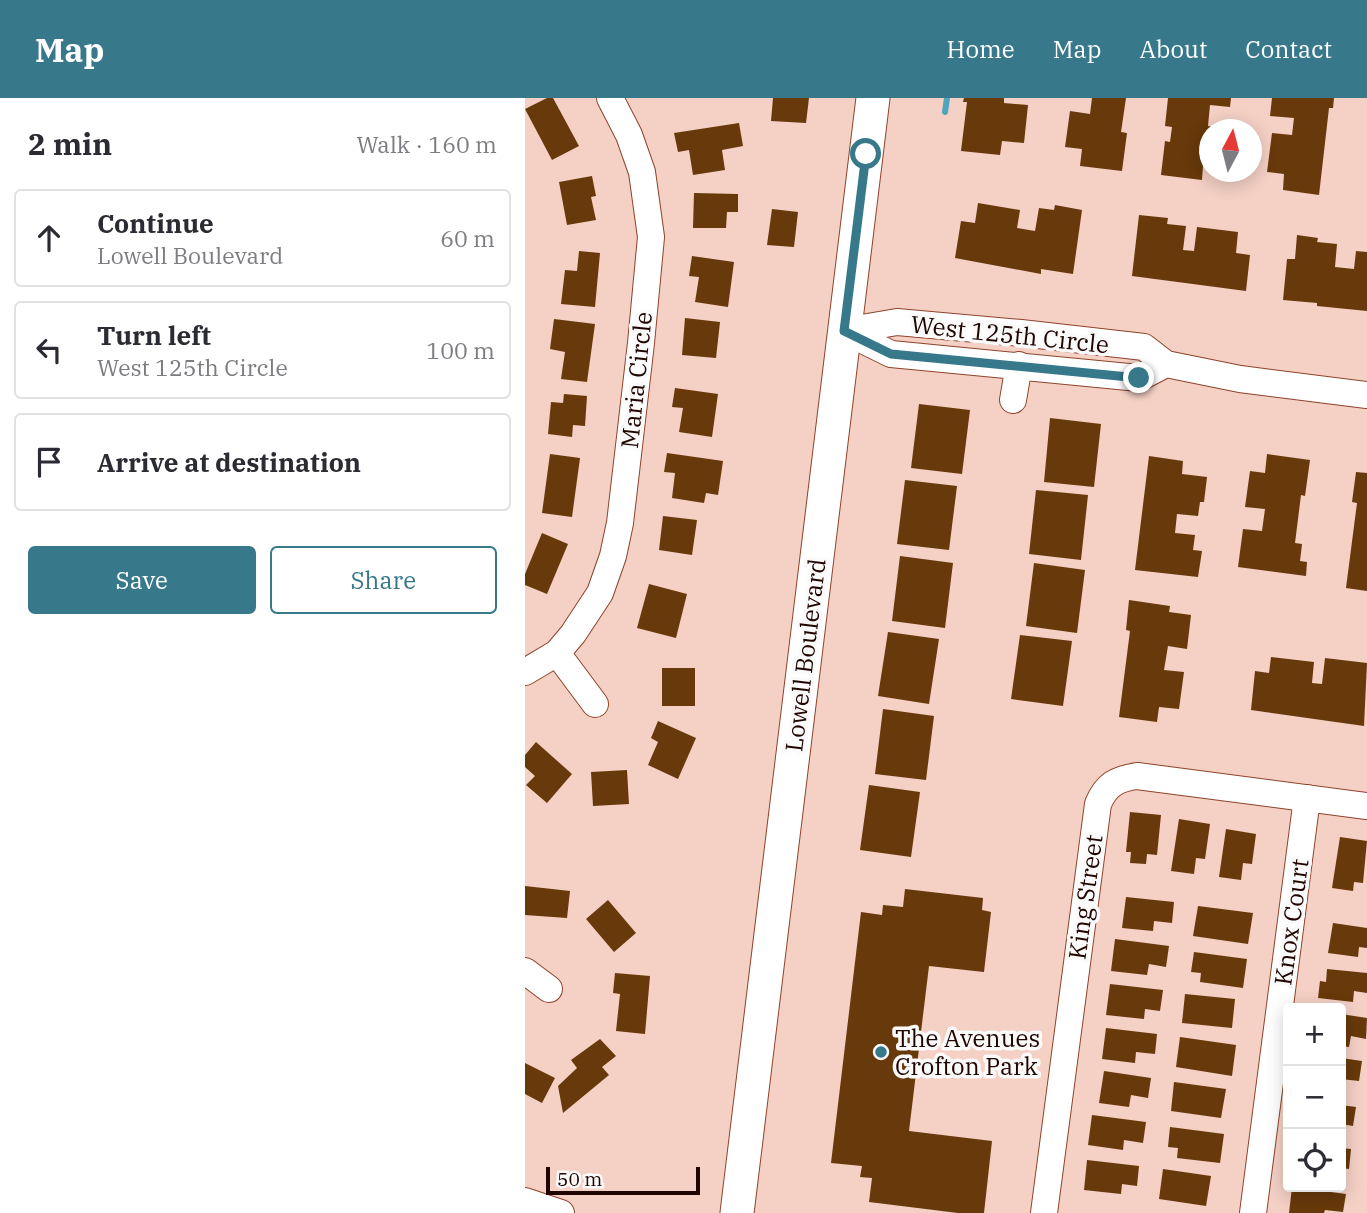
<!DOCTYPE html>
<meta charset="utf-8">
<style>
body{margin:0;font-family:"IBM Plex Serif",serif;background:#f7f7f7;color:#2b2b33}
.controls{position:absolute;right:21px;bottom:21px;display:grid;overflow:hidden;border-radius:7px;box-shadow:0 4px 18px #0003}
.controls button{width:63px;height:63px;display:grid;place-items:center;padding:0;border:0;border-bottom:2px solid #e1e1e2;background:#fff;color:#2b2b33;font:35px sans-serif}
.compass{position:absolute;left:674px;top:21px;width:63px;height:63px;border-radius:50%;background:#fff;box-shadow:0 4px 18px #0003;rotate:7deg}
.scale{position:absolute;left:21px;bottom:18px;width:154px;box-sizing:border-box;padding-left:7px;border:4px solid #200400;border-top:0;font-size:19px;line-height:24px;white-space:nowrap;color:#200400;-webkit-text-stroke:5px #fafafa;paint-order:stroke}
.stop{position:absolute;width:21px;height:21px;margin:-16px;border:5px solid #37788b;border-radius:50%;background:#fff}
.stop.end{background:#37788b;border-color:#fff;box-shadow:0 2px 7px #0008}
.list{margin:0;padding:0;list-style:none}
h2{display:flex;justify-content:space-between;align-items:center;height:91px;margin:0;padding:0 28px;font-size:30px}
h2 small{font-size:23px;font-weight:400;color:#7c7c81}
.list li{display:grid;grid-template-columns:46px 1fr auto;gap:21px;align-items:center;box-sizing:border-box;height:98px;margin:0 14px 14px;padding:0 14px;border:2px solid #e1e1e2;border-radius:7px}
.list b{display:block;font-size:26px;white-space:nowrap}
.list p{margin:0;font-size:23px;white-space:nowrap;color:#7c7c81}
.list em{font-size:23px;font-style:normal;color:#7c7c81}
.actions{display:flex;gap:14px;padding:21px 28px}
.actions a{flex:1;padding:16px 0;border:2px solid #37788b;border-radius:7px;text-align:center;font-size:24px;color:#37788b}
.actions .main{background:#37788b;color:#fff}
.icon{flex:none;width:38px;height:38px;fill:none;stroke:currentColor;stroke-width:2;stroke-linecap:round;stroke-linejoin:round}
.map{position:relative;flex:none;width:842px;height:1115px;overflow:hidden}
header{display:flex;align-items:center;gap:42px;box-sizing:border-box;height:98px;padding:0 35px;background:#37788b;color:#fff}
header strong{font-size:33px}
nav{display:flex;gap:38px;margin-inline-start:auto;font-size:24px}
main{display:flex}
aside{flex:1;background:#fff}
.map>svg:first-child{display:block}
.lines{fill:none;stroke-linecap:round;stroke-linejoin:round}
.stream{stroke:#4fa5be;stroke-width:6}
.building{fill:#68390a}
.minor-casing{stroke:#8e432a;stroke-width:28}
.major-casing{stroke:#8e432a;stroke-width:35}
.minor{stroke:#fff;stroke-width:26}
.major{stroke:#fff;stroke-width:33}
.route{stroke:#37788b;stroke-width:9}
.poi-dot{fill:#37788b;stroke:#fafafa;stroke-width:2.5}
.labels{text-anchor:middle;dominant-baseline:central;stroke-width:7;stroke-linejoin:round;paint-order:stroke}
.street-label{font-size:24px;fill:#200400;stroke:#fafafa}
.poi-label{font-size:24px;fill:#200400;stroke:#fafafa;text-anchor:start}
</style>
<header>
<strong>Map</strong>
<nav><a>Home</a><a>Map</a><a>About</a><a>Contact</a></nav>
</header>
<main>
<aside>
<h2>2 min<small>Walk · 160 m</small></h2>
<ul class="list">
<li><svg class="icon" aria-label="ahead" viewBox="0 0 24 24"><path d="M12 20V5M6 11l6-6 6 6"/></svg><div><b>Continue</b><p>Lowell Boulevard</p></div><em>60 m</em></li>
<li><svg class="icon" aria-label="left" viewBox="0 0 24 24"><path d="M17 20v-9H6M10 6l-5 5 5 5"/></svg><div><b>Turn left</b><p>West 125th Circle</p></div><em>100 m</em></li>
<li><svg class="icon" aria-label="arrive" viewBox="0 0 24 24"><path d="M6 21V4h12l-3 4 3 4H6"/></svg><div><b>Arrive at destination</b></div></li>
</ul>
<div class="actions"><a class="main">Save</a><a>Share</a></div>
</aside>
<div class="map">
<svg width="842" height="1115" viewBox="0 0 842 1115">
<rect width="100%" height="100%" fill="#f4d0c5"/>
<g class="lines">
<path class="stream" d="M420,14L422,0"/>
</g>
<path class="building" d="M22,0H28L54,48L27,62L0,11Z
M248,0H284L281,25L246,23Z
M439,0H479V5L503,7L499,45L477,43L475,57L436,53L442,4H438Z
M567,0H601L596,34L602,35L597,73L555,68L557,51L540,49L545,13L565,16Z
M643,0H706L705,9L685,7L683,28L698,30V32H684V69L678,68L677,82L636,77L640,43L645,44L647,29L640,28Z
M747,0H809L808,10H804L794,97L758,92L759,76L742,74L747,35L767,37L769,20L745,18Z
M214,25L218,48L197,52L200,72L168,77L164,52L153,54L149,35Z
M67,78L71,98L66,99L71,122L42,127L34,84Z
M169,95L213,96V114H202L201,130H168Z
M453,105L495,112L492,130L510,133L514,110L529,112L530,107L557,112L548,176L516,171V176L430,160L436,123L450,125Z
M247,111L273,114L269,149L242,147Z
M614,117L643,120L642,126L661,128L658,152L669,153L672,129L713,134L711,155L725,157L721,193L607,178Z
M772,137L793,140L792,144L812,146L810,169L829,171L831,153L842,154V213L792,208V205L758,202L762,161H770Z
M54,153L75,155L70,209L36,206L40,172L52,173Z
M167,158L209,164L203,209L170,204L174,179L164,178Z
M160,220L195,224L191,260L157,257Z
M29,221L70,226L62,284L36,281L40,254L25,251Z
M150,290L193,296L187,339L154,334L158,310L147,309Z
M39,296L62,298L60,328L48,327L47,339L23,336L26,304L38,305Z
M394,306L445,312L437,376L386,370Z
M525,320L576,326L569,389L519,384Z
M142,355L198,363L193,397L181,395L179,405L147,400L150,375L139,374Z
M25,356L55,360L47,419L17,415Z
M742,356L785,362L780,398L776,397L770,445L777,446L775,463L782,464L781,478L713,469L718,431L737,433L740,411L720,409L725,373L740,375Z
M624,358L658,363L657,376L682,379L679,404H675L673,418L652,416L650,435L670,437L668,452L677,453L673,479L610,472Z
M831,374L842,375V493L821,490L832,405L827,404Z
M380,382L432,388L424,452L372,446Z
M511,392L563,397L556,462L504,456Z
M138,418L172,422L167,457L134,452Z
M17,435L43,446L22,496L0,487V476Z
M375,458L428,465L420,530L367,523Z
M509,465L560,472L552,535L501,528Z
M124,486L162,496L151,540L112,530Z
M604,502L645,508L644,514L666,517L662,551L643,548L639,572L659,574L654,611L634,609L632,624L594,619L605,533L601,532Z
M363,534L414,541L404,606L353,598Z
M495,537L547,543L538,608L486,601Z
M746,559L789,564L787,585L797,586L800,560L842,565L839,628L726,612L730,573L744,575Z
M137,570H170V608H137Z
M358,611L409,618L401,682L350,676Z
M133,623L171,640L153,681L123,667L133,644L126,640Z
M11,644L47,676L22,705L1,687L10,678L0,669V657Z
M102,672L104,706L68,708L66,674Z
M344,687L395,694L386,759L335,752Z
M605,714L636,717L632,757L622,756L621,766L605,765L606,754H601Z
M654,721L685,726L680,761L671,760L669,776L646,773Z
M701,731L731,736L727,766L718,765L716,782L694,779Z
M815,739L842,743L838,785L829,784L828,793L807,790Z
M0,788L45,793L42,820L0,817Z
M380,791L458,800L457,812L466,814L459,874L404,868L384,1033L467,1043L459,1115H433L344,1104L347,1080L335,1079L337,1068L306,1065L336,814L357,817L358,807L378,809Z
M601,799L649,804L647,825L629,823L628,833L597,830Z
M83,802L111,835L89,854L61,821Z
M673,808L728,815L723,846L668,838Z
M808,825L842,830V850L834,849L833,859L803,855Z
M590,841L644,848L641,869L624,866L622,877L586,873Z
M669,854L722,861L718,890L675,884L676,875L666,874Z
M802,871L842,875V895L829,893L828,904L793,900L795,883L801,884Z
M90,875L125,878L120,936L91,933L95,896L88,895Z
M585,886L638,892L635,913L620,911L619,921L581,917Z
M660,896L710,901L707,930L657,925Z
M816,916L842,920L841,941L826,938L824,949L816,948Z
M581,930L632,936L630,956L611,954L610,965L577,961Z
M655,939L711,947L707,978L651,969Z
M75,941L91,958L77,969L84,977L38,1015L33,988L52,970L46,962Z
M816,960L837,963L834,983L816,981Z
M0,965L30,980L17,1005L0,996Z
M579,973L626,980L623,1000L606,997L604,1009L574,1005Z
M649,984L701,991L696,1020L646,1013Z
M816,1007L831,1009L828,1028L816,1026Z
M567,1017L621,1024L618,1045L599,1042L598,1052L563,1047Z
M645,1029L699,1036L695,1065L652,1060L653,1050L643,1049Z
M816,1050L826,1051L824,1071L816,1070Z
M562,1062L614,1068L612,1088L597,1086L596,1096L559,1092Z
M638,1071L686,1078L681,1108L634,1101Z
M767,1089L821,1096L818,1114L800,1112L799,1115H764Z"/>
<g class="lines">
<g class="minor-casing">
<path id="minor" d="M319,233L372,224L496,235L619,249L641,266L715,281L842,297
M319,233L366,256L614,280L641,266
M488,302L494,267
M32,555L70,606
M0,574L32,555L48,536L75,495L88,458L95,425L116,245L126,139L117,74L104,37L85,0
M0,873L24,891
M0,1103L36,1115
M519,1115L573,706C581,687 591,681 612,678L842,708
M728,1115L782,700"/>
</g>
<g class="major-casing">
<path id="major" d="M212,1115L348,0"/>
</g>
<use href="#minor" class="minor"/>
<use href="#major" class="major"/>
</g>
<g class="lines">
<path class="route" d="M341,56L319,233L366,256L614,280"/>
</g>
<circle class="poi-dot" cx="356" cy="954" r="7"/>
<g class="labels">
<g class="street-label">
<text transform="translate(485 236) rotate(6)">West 125th Circle</text>
<text transform="translate(111 282) rotate(-84)">Maria Circle</text>
<text transform="translate(280 557) rotate(-83)">Lowell Boulevard</text>
<text transform="translate(560 799) rotate(-82)">King Street</text>
<text transform="translate(766 824) rotate(-82)">Knox Court</text>
</g>
<g class="poi-label">
<text x="370" y="940">The Avenues<tspan x="370" dy="28">Crofton Park</tspan></text>
</g>
</g>
</svg>
<div class="controls">
<button>+</button>
<button>−</button>
<button><svg class="icon" aria-label="locate" viewBox="0 0 24 24"><circle cx="12" cy="12" r="6"/><path d="M12 2v4M12 18v4M2 12h4M18 12h4"/></svg></button>
</div>
<svg class="compass" viewBox="-18 -18 36 36"><path d="M0-13l5 13h-10z" fill="#e53935"/><path d="M0 13l5-13h-10z" fill="#7c7c81"/></svg>
<div class="scale">50 m</div>
<div class="stop" style="left:341px;top:56px"></div>
<div class="stop end" style="left:614px;top:280px"></div>
</div>
</main>
